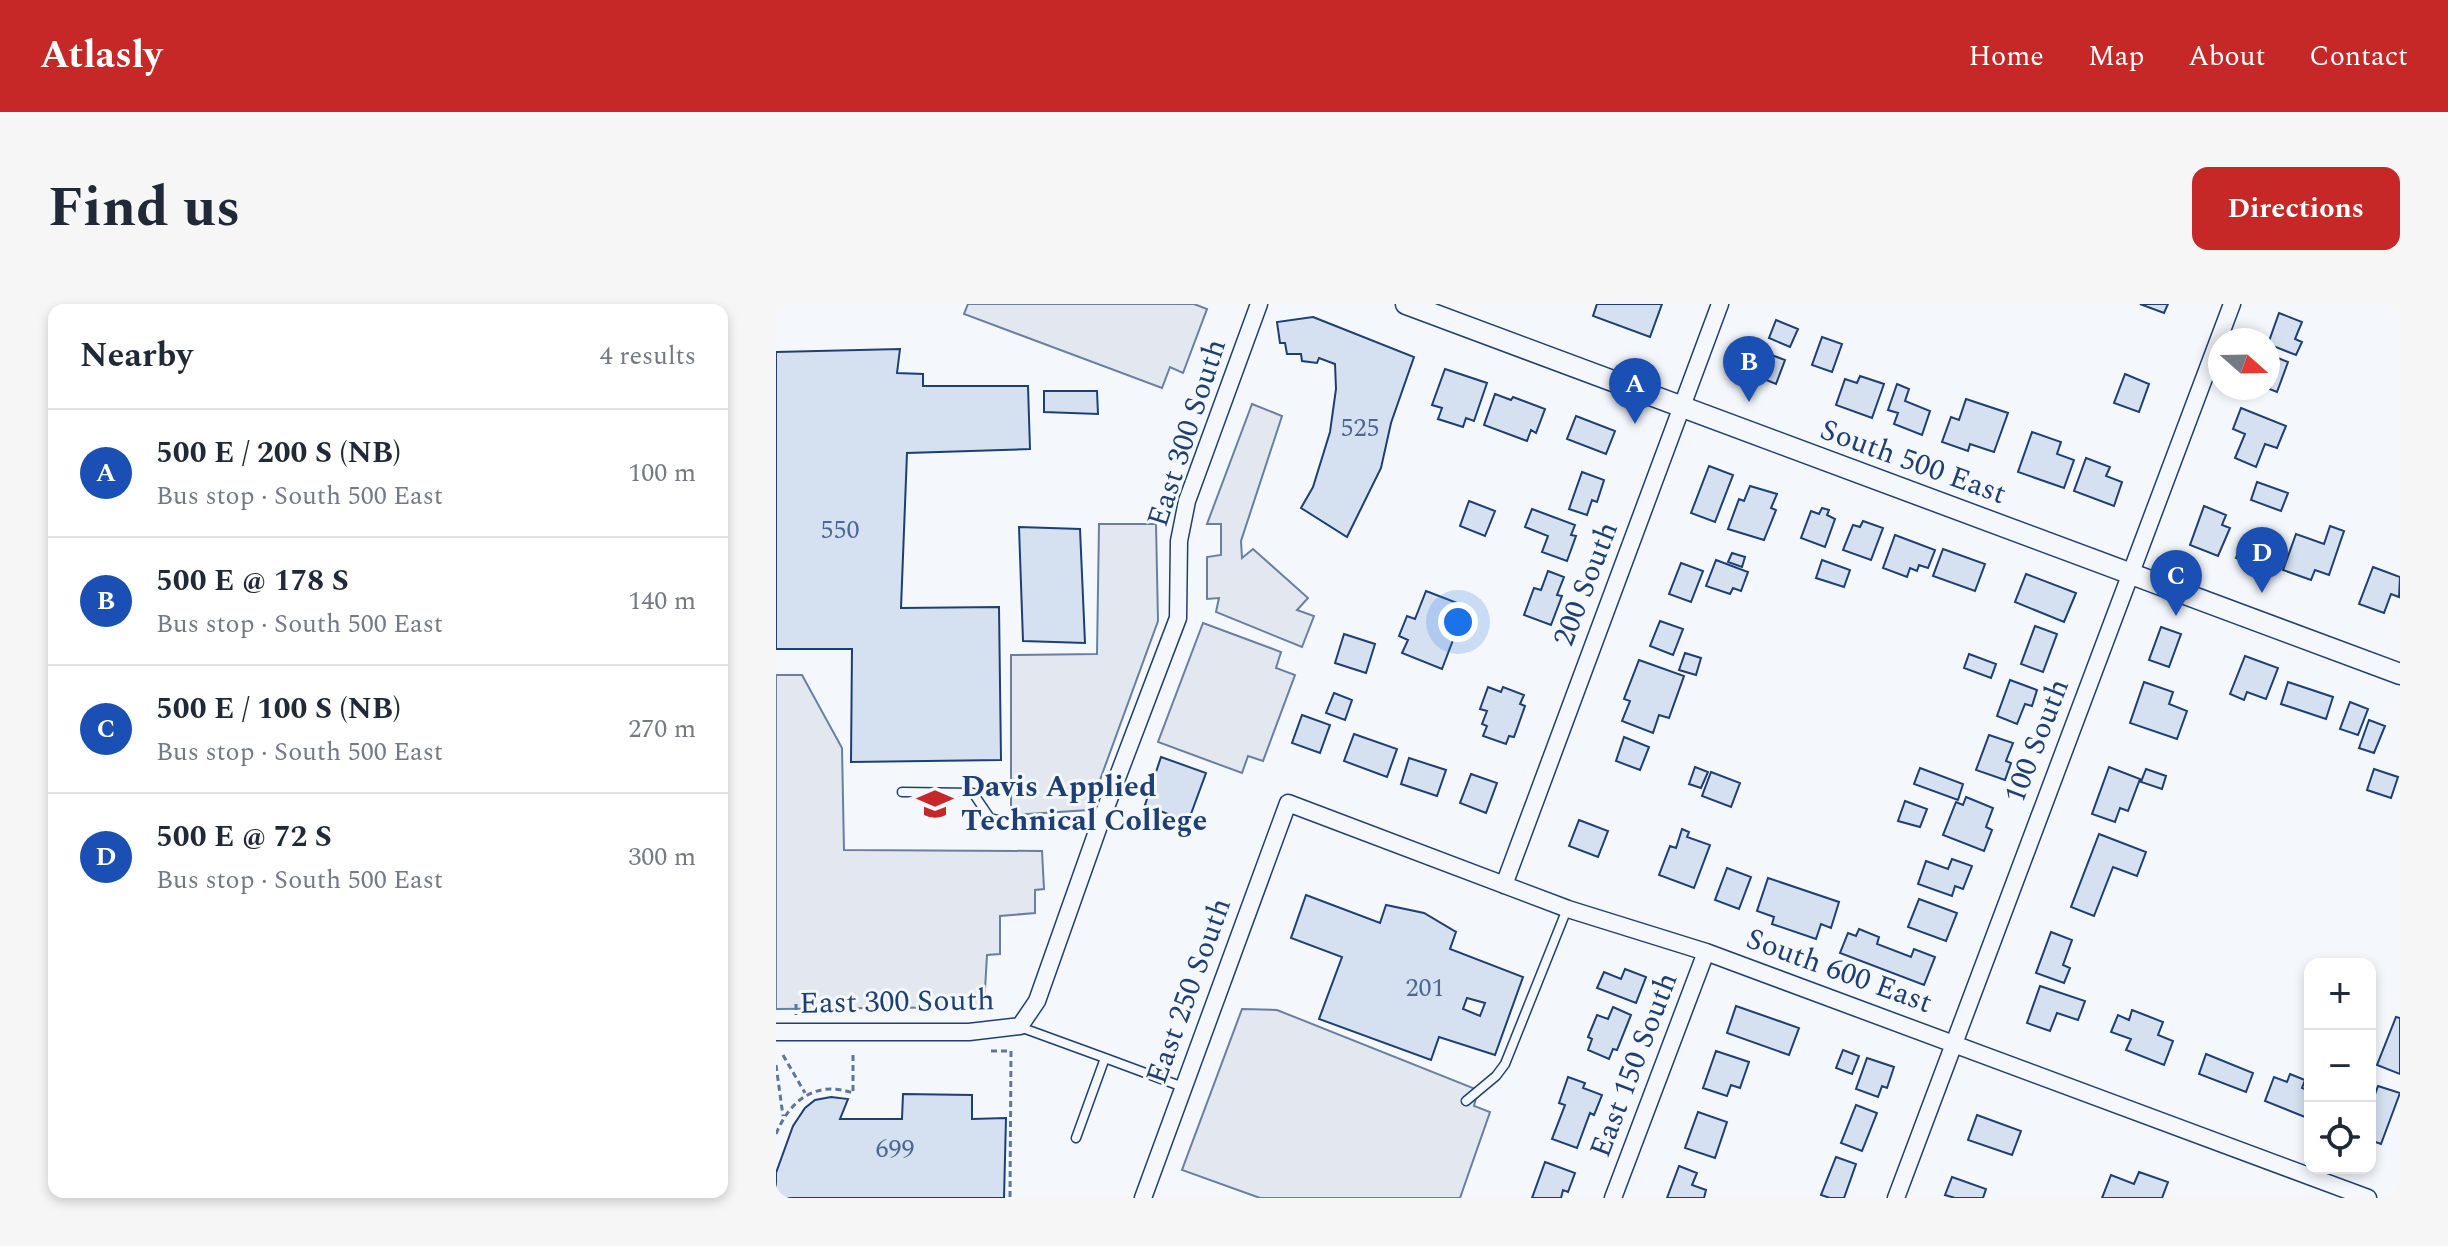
<!DOCTYPE html>
<meta charset="utf-8">
<style>
body{margin:0;font-family:Spectral,serif;background:#f6f6f7;color:#1f2937}
.controls{position:absolute;right:24px;bottom:24px;display:grid;overflow:hidden;border-radius:16px;box-shadow:0 4px 12px #0003}
.controls button{width:72px;height:72px;display:grid;place-items:center;padding:0;border:0;border-bottom:2px solid #e0e1e3;background:#fff;color:#1f2937;font:40px sans-serif}
.compass{position:absolute;left:1432px;top:24px;width:72px;height:72px;border-radius:50%;background:#fff;box-shadow:0 4px 12px #0003;rotate:110deg}
.you{position:absolute;left:682px;top:318px;width:28px;height:28px;margin:-20px;border:6px solid #fff;border-radius:50%;background:#1a73e8;box-shadow:0 0 0 12px #1a73e833}
.badge{display:grid;place-items:center;width:52px;height:52px;border-radius:50%;background:#c62828;color:#fff;font-size:26px;font-weight:700}
.pin{position:absolute;translate:-50% -66px;filter:drop-shadow(0 2px 4px #0008)}
.pin::after{content:'';position:absolute;top:42px;width:28px;height:24px;background:inherit;clip-path:polygon(0 0,100% 0,50% 100%)}
.list{margin:0;padding:0;list-style:none}
h2{display:flex;justify-content:space-between;align-items:center;height:104px;margin:0;padding:0 32px;font-size:34px}
h2 small{font-size:26px;font-weight:400;color:#747a83}
.list li{display:grid;grid-template-columns:52px 1fr auto;gap:24px;align-items:center;box-sizing:border-box;height:128px;padding:0 32px;border-top:2px solid #e0e1e3}
.list b{display:block;font-size:30px;white-space:nowrap}
.list p{margin:0;font-size:26px;white-space:nowrap;color:#747a83}
.list em{font-size:26px;font-style:normal;color:#747a83}
.icon{flex:none;width:44px;height:44px;fill:none;stroke:currentColor;stroke-width:2;stroke-linecap:round;stroke-linejoin:round}
.map{position:relative;flex:none;width:1624px;height:894px;overflow:hidden;border-radius:16px}
header{display:flex;align-items:center;gap:48px;box-sizing:border-box;height:112px;padding:0 40px;background:#c62828;color:#fff}
header strong{font-size:38px}
nav{display:flex;gap:44px;margin-inline-start:auto;font-size:28px}
.intro{display:flex;align-items:center;justify-content:space-between;box-sizing:border-box;height:192px;padding:0 48px}
h1{margin:0;font-size:56px}
.button{padding:20px 36px;border-radius:16px;background:#c62828;color:#fff;font-size:28px;font-weight:700}
main{display:flex;gap:48px;padding:0 48px}
aside{flex:1;background:#fff;border-radius:16px;box-shadow:0 4px 12px #0003}
.map>svg:first-child{display:block}
.parking{fill:#e3e8f0;stroke:#687fa3;stroke-width:2}
.building{fill:#d5e0f0;stroke:#1d3f73;stroke-width:2;fill-rule:evenodd}
.lines{fill:none;stroke-linecap:round;stroke-linejoin:round}
.service-casing{stroke:#1d3f73;stroke-width:11}
.minor-casing{stroke:#1d3f73;stroke-width:19}
.tertiary-casing{stroke:#1d3f73;stroke-width:23}
.path{stroke:#5e769c;stroke-width:3;stroke-dasharray:6 4;stroke-linecap:butt}
.service{stroke:#f4f7fb;stroke-width:8}
.minor{stroke:#f4f7fb;stroke-width:16}
.tertiary{stroke:#f4f7fb;stroke-width:20}
.labels{text-anchor:middle;dominant-baseline:central;stroke-width:6;stroke-linejoin:round;paint-order:stroke}
.number-label{font-size:26px;fill:#4b6792}
.street-label{font-size:30px;fill:#1d3f73;stroke:#f4f7fb}
.poi-label{font-size:30px;font-weight:bold;fill:#1d3f73;stroke:#f4f7fb;text-anchor:start}
</style>
<header>
<strong>Atlasly</strong>
<nav><a>Home</a><a>Map</a><a>About</a><a>Contact</a></nav>
</header>
<div class="intro"><h1>Find us</h1><a class="button">Directions</a></div>
<main>
<aside>
<h2>Nearby<small>4 results</small></h2>
<ul class="list">
<li><span class="badge" style="background:#1a4fb4">A</span><div><b>500 E / 200 S (NB)</b><p>Bus stop · South 500 East</p></div><em>100 m</em></li>
<li><span class="badge" style="background:#1a4fb4">B</span><div><b>500 E @ 178 S</b><p>Bus stop · South 500 East</p></div><em>140 m</em></li>
<li><span class="badge" style="background:#1a4fb4">C</span><div><b>500 E / 100 S (NB)</b><p>Bus stop · South 500 East</p></div><em>270 m</em></li>
<li><span class="badge" style="background:#1a4fb4">D</span><div><b>500 E @ 72 S</b><p>Bus stop · South 500 East</p></div><em>300 m</em></li>
</ul>
</aside>
<div class="map">
<svg width="1624" height="894" viewBox="0 0 1624 894">
<rect width="100%" height="100%" fill="#f4f7fb"/>
<path class="parking" d="M192,0H418L431,5L407,69L394,63L386,84L188,10Z
M476,100L506,112L465,237L466,254L477,245L532,294L521,306L538,312L526,343L440,308L443,294L431,295V253L445,251V220H431Z
M323,220H380L382,317L313,506L235,511V351L321,350Z
M427,319L505,348L500,364L519,371L487,457L472,452L466,469L382,438Z
M0,371H26L66,444L68,546L266,547L268,585L259,586V609L224,612V650L211,651L208,703L0,705Z
M466,705L501,706L702,786L698,802L714,808L684,894H484L406,866Z"/>
<path class="building" d="M821,0H886L874,33L817,12Z
M1364,0H1392L1388,9Z
M1503,9L1526,18L1519,35L1526,38L1520,51L1492,40Z
M537,13L638,53L615,119L605,164L571,233L525,204L537,183L554,128L560,85L559,60L543,54L541,59L526,57L525,50H511L509,39H504L501,18Z
M1000,16L1022,25L1014,43L993,34Z
M1046,33L1066,40L1056,68L1036,61Z
M124,45L121,69L147,70V82H252L254,145L131,149L125,304L223,303L225,456L75,458L76,345H0V48Z
M982,46L1009,56L1000,80L973,69Z
M1492,50L1512,58L1501,88L1491,84Z
M669,65L711,79L698,117L690,114L687,123L662,115L666,104L656,101Z
M1349,70L1373,80L1363,108L1338,99Z
M1084,72L1108,80L1096,114L1060,101L1069,75L1081,79Z
M1121,80L1133,85L1129,97L1154,107L1146,131L1118,120L1122,109L1112,106Z
M268,87H321L322,110L268,108Z
M719,90L735,96L737,93L769,105L760,129L755,126L751,137L708,121Z
M1190,95L1232,109L1218,148L1194,140L1192,147L1166,138L1175,113L1183,116Z
M1465,104L1510,122L1501,144L1489,140L1480,163L1459,154L1469,130L1457,125Z
M800,112L839,127L830,150L791,135Z
M1256,128L1285,138L1281,150L1298,156L1288,184L1242,168Z
M1310,154L1334,163L1330,172L1346,178L1338,202L1298,187Z
M933,162L957,171L939,218L915,209Z
M806,168L828,176L821,198L816,196L811,211L793,205Z
M1481,178L1512,189L1505,207L1475,196Z
M974,182L1001,190L995,204L1000,206L988,236L952,225L963,195L968,197Z
M693,197L719,207L709,232L684,222Z
M1428,202L1450,211L1446,221L1454,224L1442,252L1414,241Z
M1046,204L1053,206L1051,211L1059,215L1049,243L1025,234L1035,207L1043,210Z
M756,205L799,221L795,231L800,232L791,257L766,248L772,232L749,223Z
M1087,217L1107,224L1095,256L1067,246L1077,221L1084,223Z
M1554,222L1568,227L1553,271L1539,266L1535,276L1507,266L1520,230L1548,240Z
M243,223L304,225L309,339L247,337Z
M1119,231L1159,246L1152,264L1143,261L1141,267L1134,264L1131,273L1107,264Z
M1468,233L1486,240L1477,261L1460,254Z
M1167,245L1209,260L1199,287L1157,272Z
M956,249L969,253L966,263L952,258Z
M940,256L972,268L965,287L957,284L954,290L930,282Z
M1046,256L1074,266L1068,283L1040,274Z
M905,259L927,267L915,298L893,290Z
M1597,263L1624,273L1623,293L1615,290L1608,309L1583,300Z
M772,267L788,273L781,291L786,292L775,321L748,311L758,284L765,286Z
M1250,270L1300,289L1288,318L1239,298Z
M650,287L689,302L681,322L677,321L672,334L677,336L666,365L626,349L632,336L623,332L631,312L639,315Z
M884,317L907,325L897,351L874,342Z
M1259,322L1281,330L1267,368L1245,360Z
M1385,323L1405,330L1393,363L1373,356Z
M568,330L599,340L590,369L559,359Z
M909,349L925,354L920,371L903,366Z
M1193,350L1220,360L1215,374L1188,364Z
M1469,352L1502,364L1490,395L1471,388L1468,396L1454,390Z
M863,356L908,372L893,414L883,411L877,429L846,417L854,397L848,395Z
M1234,376L1261,386L1256,402L1249,400L1241,420L1221,412Z
M1368,378L1397,388L1393,400L1411,407L1401,435L1354,419Z
M1512,378L1557,393L1550,415L1505,400Z
M712,383L725,388L727,383L748,391L744,400L749,402L738,433L733,432L730,440L707,432L711,422L706,420L711,407L704,405Z
M558,389L576,396L569,416L550,409Z
M1574,398L1592,405L1582,431L1564,425Z
M526,411L554,421L544,449L516,439Z
M1593,416L1609,422L1598,449L1583,444Z
M578,430L621,445L611,473L568,457Z
M1213,431L1237,439L1230,457L1235,459L1229,476L1200,466Z
M848,433L873,443L864,466L840,457Z
M385,453L430,469L412,518L369,501Z
M633,454L670,466L661,492L625,480Z
M919,463L932,468L925,484L913,480Z
M1333,463L1364,475L1352,507L1344,504L1339,518L1316,510Z
M1144,464L1187,480L1182,496L1138,480Z
M1370,465L1390,472L1386,485L1365,478Z
M1598,465L1622,473L1615,494L1591,486Z
M935,468L964,479L955,503L926,492Z
M695,470L721,479L710,509L684,499Z
M1190,493L1217,504L1210,523L1216,526L1208,547L1167,531L1180,498L1187,501Z
M1129,497L1151,505L1144,523L1122,517Z
M803,516L832,527L822,553L793,542Z
M906,525L913,528L911,533L934,541L918,584L883,571L894,542L900,544Z
M1323,530L1370,548L1361,572L1337,563L1318,612L1295,603Z
M1176,555L1196,562L1187,585L1179,582L1176,592L1142,580L1150,557L1172,565Z
M951,564L975,573L963,605L939,596Z
M992,574L1063,598L1055,624L1045,620L1040,635L996,620L998,613L981,607Z
M530,591L604,619L610,601L648,609L680,628L674,645L747,673L719,751L663,733L655,756L543,715L566,653L515,634ZM691,694L709,699L704,712L687,705Z
M1143,595L1181,609L1170,637L1132,623Z
M1083,625L1103,633L1101,640L1135,653L1138,645L1159,653L1148,681L1064,649L1072,629L1080,632Z
M1275,628L1296,636L1287,661L1294,664L1288,679L1260,669Z
M849,665L870,673L860,699L821,684L828,668L845,675Z
M1264,682L1309,697L1302,716L1281,709L1274,727L1251,719Z
M960,702L1023,724L1013,751L951,729Z
M837,703L855,711L841,746L837,745L833,755L812,746L816,735L812,733L821,711L832,715Z
M1356,706L1387,718L1382,731L1397,737L1388,761L1350,746L1355,735L1335,728L1342,711L1353,716Z
M1620,713L1624,714V770L1601,761Z
M1067,746L1083,752L1076,770L1060,764Z
M940,747L973,758L964,784L955,781L951,792L927,784Z
M1430,750L1477,769L1470,788L1423,770Z
M1091,754L1118,763L1111,784L1106,782L1102,793L1080,785Z
M1514,770L1529,776L1526,784L1534,787V815L1489,797L1498,773L1511,778Z
M792,773L809,779L807,784L826,791L818,811L814,809L801,844L776,835L789,801L783,799Z
M1602,782L1624,789L1605,840L1594,836V792L1598,793Z
M127,790L196,791V815L230,814L228,894H0V869L17,822L29,804L39,796L55,793L72,795L64,815H126Z
M1080,801L1101,809L1086,847L1065,839Z
M922,808L951,818L939,854L909,844Z
M1201,811L1245,827L1236,851L1192,836Z
M1060,853L1080,860L1068,894H1054L1045,891Z
M769,858L799,869L792,888L787,886L785,894H756Z
M903,862L921,869L916,881L930,886L928,894H891Z
M1363,868L1392,878L1386,894H1326L1335,871L1358,880Z
M1176,873L1210,885L1207,894H1179L1169,891Z"/>
<g class="lines">
<g class="service-casing">
<path id="service" d="M126,488L197,489L214,514L230,518L323,519
M244,723L329,754L300,834
M329,754L407,783
M690,797L720,772L729,760L791,605"/>
</g>
<g class="minor-casing">
<path id="minor" d="M728,581L944,0
M0,728H193L244,722L261,697L324,519L402,314L403,237L411,197L483,0
M367,894L512,499L792,605L930,648L1592,894
M837,894L930,648
M1120,894L1456,0"/>
</g>
<g class="tertiary-casing">
<path id="tertiary" d="M630,0L1624,370"/>
</g>
<path class="path" d="M20,700V711
M215,747H235L234,894
M7,751L29,789
M0,761L7,812
M0,830C14,796 40,776 77,789V749"/>
<use href="#service" class="service"/>
<use href="#minor" class="minor"/>
<use href="#tertiary" class="tertiary"/>
</g>
<defs>
<g id="university-bare" transform="scale(2.76)"><path d="M0-5L7-2L0 1L-7-2ZM-4 1L0 2.5L4 1V4Q0 6-4 4Z" fill="#c62828" stroke="#f4f7fb" stroke-width="2.5" paint-order="stroke"/></g>
</defs>
<g fill-rule="evenodd">
<use href="#university-bare" x="159" y="500"/>
</g>
<g class="labels">
<g class="number-label">
<text x="584" y="124">525</text>
<text x="64" y="226">550</text>
<text x="649" y="684">201</text>
<text x="119" y="845">699</text>
</g>
<g class="street-label">
<text transform="translate(411 129) rotate(-72)">East 300 South</text>
<text transform="translate(1137 158) rotate(20)">South 500 East</text>
<text transform="translate(810 280) rotate(-69)">200 South</text>
<text transform="translate(1261 437) rotate(-69)">100 South</text>
<text transform="translate(1063 667) rotate(20)">South 600 East</text>
<text transform="translate(413 687) rotate(-70)">East 250 South</text>
<text transform="translate(121 698) rotate(-1)">East 300 South</text>
<text transform="translate(858 761) rotate(-69)">East 150 South</text>
</g>
<g class="poi-label">
<text x="185" y="483">Davis Applied<tspan x="185" dy="34">Technical College</tspan></text>
</g>
</g>
</svg>
<div class="controls">
<button>+</button>
<button>−</button>
<button><svg class="icon" aria-label="locate" viewBox="0 0 24 24"><circle cx="12" cy="12" r="6"/><path d="M12 2v4M12 18v4M2 12h4M18 12h4"/></svg></button>
</div>
<svg class="compass" viewBox="-18 -18 36 36"><path d="M0-13l5 13h-10z" fill="#e53935"/><path d="M0 13l5-13h-10z" fill="#747a83"/></svg>
<div class="you"></div>
<div class="pin badge" style="left:859px;top:120px;background:#1a4fb4">A</div>
<div class="pin badge" style="left:973px;top:98px;background:#1a4fb4">B</div>
<div class="pin badge" style="left:1400px;top:312px;background:#1a4fb4">C</div>
<div class="pin badge" style="left:1486px;top:289px;background:#1a4fb4">D</div>
</div>
</main>
